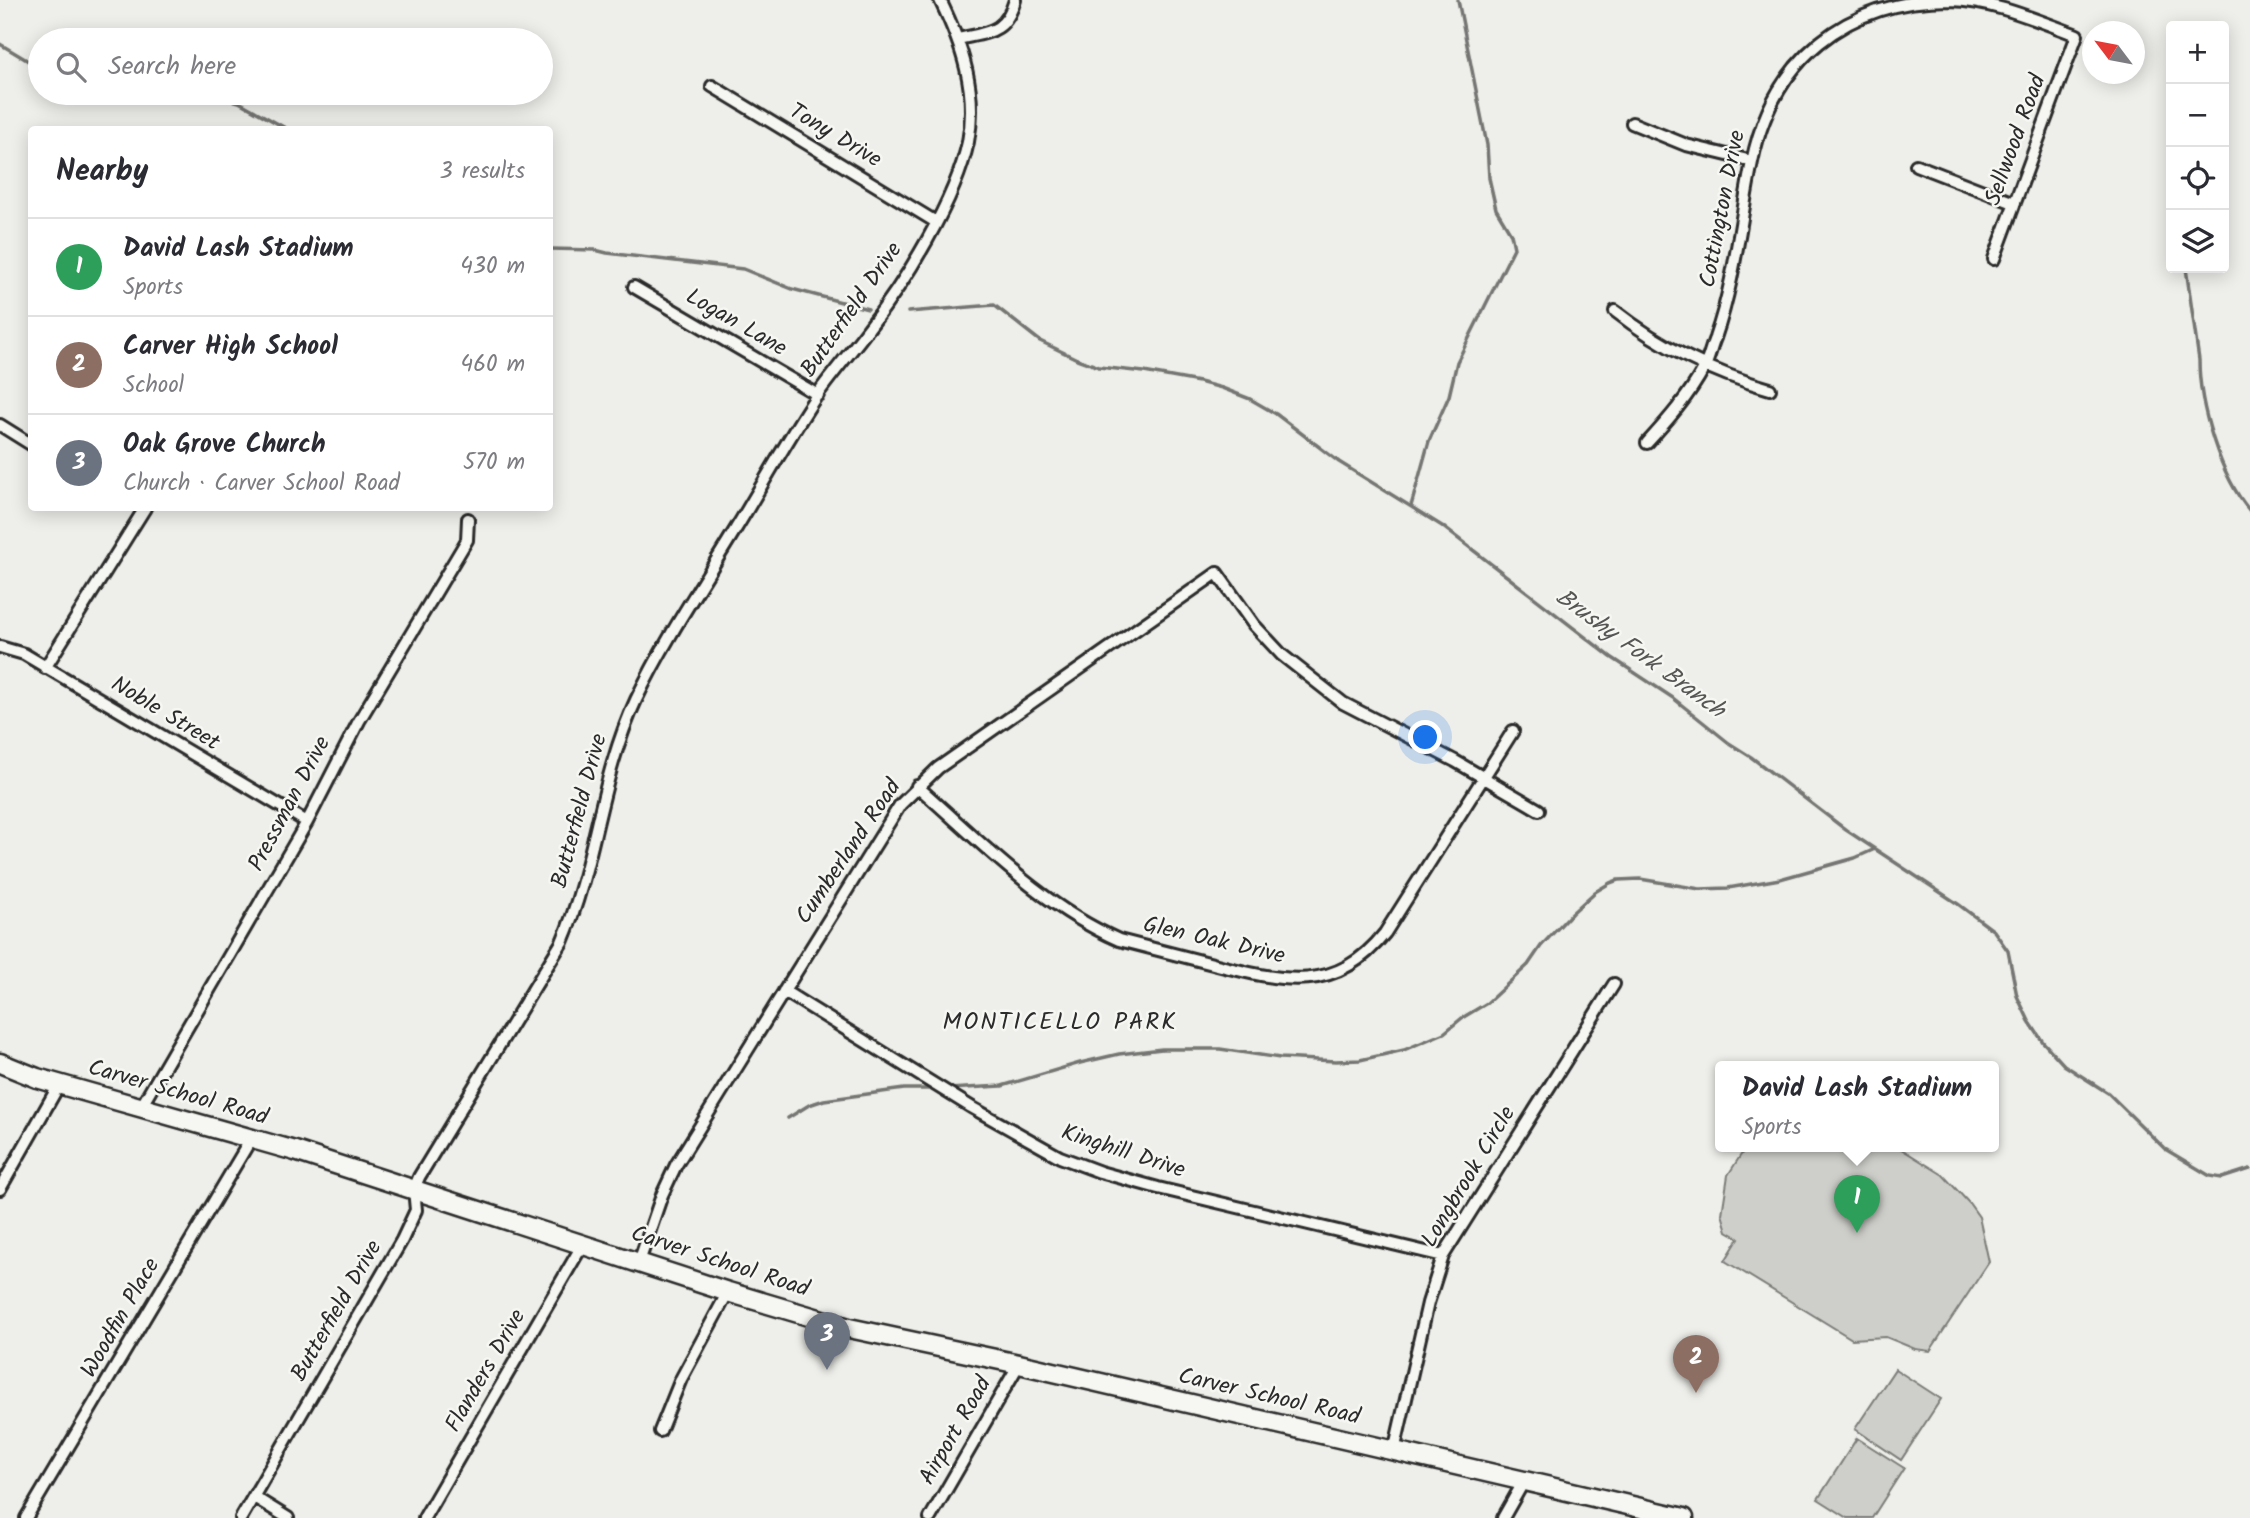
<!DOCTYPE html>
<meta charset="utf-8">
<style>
body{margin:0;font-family:Kalam,sans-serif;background:#f7f7f7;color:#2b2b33}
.controls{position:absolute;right:21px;top:21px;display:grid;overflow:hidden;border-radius:7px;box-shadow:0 4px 18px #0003}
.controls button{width:63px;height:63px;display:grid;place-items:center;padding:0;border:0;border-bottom:2px solid #e1e1e2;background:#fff;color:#2b2b33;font:35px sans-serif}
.compass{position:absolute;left:2082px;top:21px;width:63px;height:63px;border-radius:50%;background:#fff;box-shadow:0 4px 18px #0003;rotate:302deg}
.you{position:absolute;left:1426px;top:738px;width:24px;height:24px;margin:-18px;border:5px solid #fff;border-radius:50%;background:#1a73e8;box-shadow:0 0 0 10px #1a73e833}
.badge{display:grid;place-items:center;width:46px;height:46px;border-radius:50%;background:#0b8043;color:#fff;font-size:23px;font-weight:700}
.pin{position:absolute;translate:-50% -58px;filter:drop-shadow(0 2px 4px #0008)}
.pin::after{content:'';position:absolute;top:37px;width:24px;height:21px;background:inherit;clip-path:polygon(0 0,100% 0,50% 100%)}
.popup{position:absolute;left:1715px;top:1061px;width:284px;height:91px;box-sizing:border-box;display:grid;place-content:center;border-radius:7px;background:#fff;filter:drop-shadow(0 2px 5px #0005);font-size:23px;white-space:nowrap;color:#7c7c81}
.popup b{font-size:26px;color:#2b2b33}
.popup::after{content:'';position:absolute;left:50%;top:100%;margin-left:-14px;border:14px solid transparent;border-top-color:#fff}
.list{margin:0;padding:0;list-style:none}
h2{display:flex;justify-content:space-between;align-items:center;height:91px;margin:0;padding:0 28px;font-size:30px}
h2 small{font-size:23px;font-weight:400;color:#7c7c81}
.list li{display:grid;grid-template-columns:46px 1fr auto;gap:21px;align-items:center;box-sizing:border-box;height:98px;padding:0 28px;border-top:2px solid #e1e1e2}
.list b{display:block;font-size:26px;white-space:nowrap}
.list p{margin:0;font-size:23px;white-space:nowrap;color:#7c7c81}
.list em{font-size:23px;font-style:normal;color:#7c7c81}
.icon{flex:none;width:38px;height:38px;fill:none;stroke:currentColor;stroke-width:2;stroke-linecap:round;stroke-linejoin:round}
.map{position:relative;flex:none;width:2250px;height:1518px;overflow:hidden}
.search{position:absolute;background:#fff;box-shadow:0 4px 18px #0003;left:28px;top:28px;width:525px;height:77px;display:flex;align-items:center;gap:18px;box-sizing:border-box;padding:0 24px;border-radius:38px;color:#7c7c81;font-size:26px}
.panel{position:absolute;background:#fff;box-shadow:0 4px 18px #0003;left:28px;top:126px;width:525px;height:385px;border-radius:7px}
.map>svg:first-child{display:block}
.green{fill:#cececa;stroke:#7c7c7a;stroke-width:2}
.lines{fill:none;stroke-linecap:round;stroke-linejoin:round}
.stream{stroke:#757573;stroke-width:3.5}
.street-casing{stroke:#2b2b2b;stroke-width:16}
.primary-casing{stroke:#2b2b2b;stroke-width:23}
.street{stroke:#f6f6f2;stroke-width:10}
.primary{stroke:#f6f6f2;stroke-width:18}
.labels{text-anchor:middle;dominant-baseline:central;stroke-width:5;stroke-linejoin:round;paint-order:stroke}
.street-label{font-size:23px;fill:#2b2b2b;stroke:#f6f6f2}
.water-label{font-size:24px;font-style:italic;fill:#565655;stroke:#f6f6f2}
.neighbourhood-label{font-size:24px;letter-spacing:2px;fill:#2b2b2b;stroke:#f6f6f2}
</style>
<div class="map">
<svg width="2250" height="1518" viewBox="0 0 2250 1518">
<rect width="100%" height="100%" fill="#eeeeea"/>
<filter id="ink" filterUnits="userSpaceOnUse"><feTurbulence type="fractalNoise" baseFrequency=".0143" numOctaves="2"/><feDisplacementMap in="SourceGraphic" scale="14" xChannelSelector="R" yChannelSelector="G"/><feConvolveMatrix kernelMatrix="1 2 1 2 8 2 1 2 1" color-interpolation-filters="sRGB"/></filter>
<g filter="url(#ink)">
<path class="green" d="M1746,1147H1898L1943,1175L1969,1203L1979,1217L1989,1262L1930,1351L1915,1349L1886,1337L1852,1339L1725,1261L1739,1238L1727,1231L1722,1214L1728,1175Z
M1895,1369L1941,1399L1901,1460L1855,1429Z
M1857,1438L1904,1468L1872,1518H1848L1818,1499Z"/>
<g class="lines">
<path class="stream" d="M0,44L40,68
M91,93H110
M209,93L239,102L289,130
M550,249L595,250L607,253L743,269L792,289L868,309
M2186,268L2199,360C2199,406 2220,476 2250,511
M908,312L994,305L1040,341L1077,359L1099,367L1144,372L1199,382L1222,388L1250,399L1276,414L1339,462L1442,526L1611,657L1673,698L1729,743L1751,757L1846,830L1958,904L1994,931L2008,951L2017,996L2029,1021L2043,1042L2064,1065L2108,1093L2165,1149L2210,1176L2222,1178L2250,1169
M1411,506L1429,441L1449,396L1457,362L1514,248L1511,234L1496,209L1489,178L1487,145L1458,0
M948,1089L1002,1086L1080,1063L1119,1054L1162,1049H1220L1280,1058L1336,1061L1360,1060L1404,1050L1444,1033L1462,1018L1487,1003L1528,965L1541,946L1572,913L1595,892L1610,883L1618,880L1640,879L1700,889L1728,888L1780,879L1855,858L1875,849
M788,1118L809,1105L824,1100L904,1089H934"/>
<g class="street-casing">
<path id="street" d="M958,39C988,32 1005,34 1015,0
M712,86L936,222
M1632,123L1686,145L1752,161
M1916,165L2014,203
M634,287L818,395
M1615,311C1662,348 1713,373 1770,389
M0,425L32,445
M1647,443C1668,420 1689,396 1704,368C1709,359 1711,347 1715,338C1735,281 1740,221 1752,162C1773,60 1845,0 1950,0C1994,1 2036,20 2077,35L1994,259
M0,647L24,654L307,822
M45,668L145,508
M917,786C980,841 1041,906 1119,940C1150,948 1182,956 1213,964C1281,981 1335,996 1385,933L1513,731
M784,991L971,1107L1060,1157L1100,1172L1158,1188L1443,1256
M141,1107L307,822L359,721L467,540L468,519
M0,1189L59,1085
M639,1262L662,1195L676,1165L900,805L938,768L1217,573L1254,625L1282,655L1343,703L1455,761L1539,810
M660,1431L681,1379L728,1292
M1394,1451L1428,1303L1443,1256L1614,984
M254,1497L288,1518
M26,1518L251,1139
M241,1518L402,1240L416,1210L414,1189L419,1177L562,942C596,863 599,779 636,700C664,641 701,586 735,530C762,486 788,438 817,395C833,372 852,351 869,328C905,282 956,200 968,142C978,91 962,45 940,0
M424,1518L583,1244
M930,1518L1019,1364
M1503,1518L1524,1481"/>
</g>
<g class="primary-casing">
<path id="primary" d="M0,1063L37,1078L295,1151L728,1292L849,1328L1019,1364L1684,1518"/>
</g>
<use href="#street" class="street"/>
<use href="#primary" class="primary"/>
</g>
</g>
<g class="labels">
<g class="street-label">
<text transform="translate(835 136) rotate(31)">Tony Drive</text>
<text transform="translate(2016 140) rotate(-70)">Sellwood Road</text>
<text transform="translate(1723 209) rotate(-79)">Cottington Drive</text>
<text transform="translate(852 310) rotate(-55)">Butterfield Drive</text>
<text transform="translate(736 323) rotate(30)">Logan Lane</text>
<text transform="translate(165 714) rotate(31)">Noble Street</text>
<text transform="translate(290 804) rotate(-62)">Pressman Drive</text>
<text transform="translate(580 811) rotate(-75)">Butterfield Drive</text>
<text transform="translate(849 852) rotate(-56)">Cumberland Road</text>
<text transform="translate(1214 941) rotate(13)">Glen Oak Drive</text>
<text transform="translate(178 1093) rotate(16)">Carver School Road</text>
<text transform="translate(1123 1152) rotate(18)">Kinghill Drive</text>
<text transform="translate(1469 1177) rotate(-59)">Longbrook Circle</text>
<text transform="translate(720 1262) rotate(18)">Carver School Road</text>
<text transform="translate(337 1311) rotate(-60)">Butterfield Drive</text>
<text transform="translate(121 1318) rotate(-60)">Woodfin Place</text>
<text transform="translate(486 1371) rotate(-60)">Flanders Drive</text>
<text transform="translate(1269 1397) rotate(13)">Carver School Road</text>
<text transform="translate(956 1431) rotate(-60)">Airport Road</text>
</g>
<g class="water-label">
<text transform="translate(1640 654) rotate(36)">Brushy Fork Branch</text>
</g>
<g class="neighbourhood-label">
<text x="1060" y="1022">MONTICELLO PARK</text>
</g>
</g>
</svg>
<div class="controls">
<button>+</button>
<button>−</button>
<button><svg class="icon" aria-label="locate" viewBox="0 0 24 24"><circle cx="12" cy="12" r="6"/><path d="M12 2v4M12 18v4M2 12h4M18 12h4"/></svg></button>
<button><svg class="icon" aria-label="layers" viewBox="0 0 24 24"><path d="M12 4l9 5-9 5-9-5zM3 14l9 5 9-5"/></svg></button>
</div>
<svg class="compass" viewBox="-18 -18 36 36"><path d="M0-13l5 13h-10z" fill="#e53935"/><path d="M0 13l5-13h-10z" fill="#7c7c81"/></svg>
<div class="you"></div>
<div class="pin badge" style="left:1857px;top:1233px;background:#2e9e5b">1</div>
<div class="popup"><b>David Lash Stadium</b>Sports</div>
<div class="pin badge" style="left:1696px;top:1393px;background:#8d6e63">2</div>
<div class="pin badge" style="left:827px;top:1370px;background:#6b7280">3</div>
<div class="search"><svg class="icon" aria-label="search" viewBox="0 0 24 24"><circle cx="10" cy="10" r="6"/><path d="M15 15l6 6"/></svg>Search here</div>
<section class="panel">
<h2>Nearby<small>3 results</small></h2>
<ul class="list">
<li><span class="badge" style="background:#2e9e5b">1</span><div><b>David Lash Stadium</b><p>Sports</p></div><em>430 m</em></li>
<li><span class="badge" style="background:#8d6e63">2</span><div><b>Carver High School</b><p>School</p></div><em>460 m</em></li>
<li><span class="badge" style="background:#6b7280">3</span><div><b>Oak Grove Church</b><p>Church · Carver School Road</p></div><em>570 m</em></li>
</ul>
</section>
</div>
